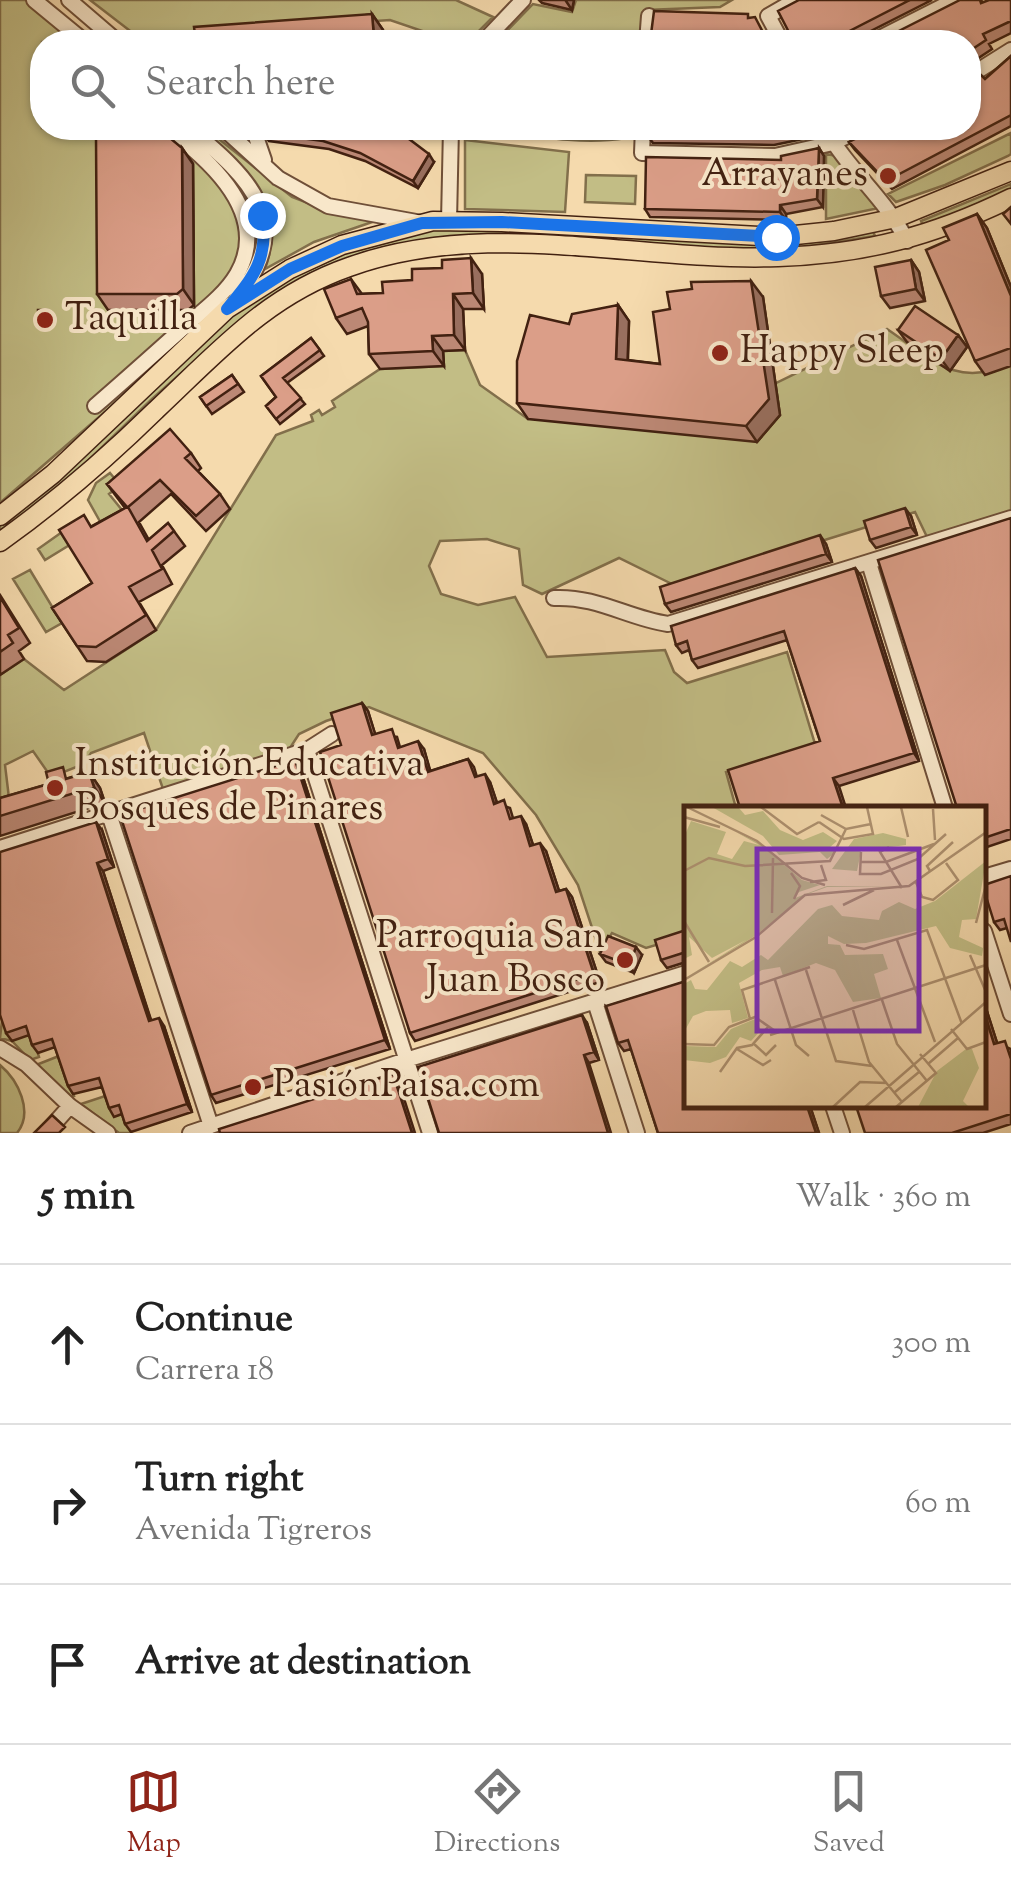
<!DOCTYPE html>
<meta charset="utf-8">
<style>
body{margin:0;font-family:"Sorts Mill Goudy",serif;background:#f2f2f2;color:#222}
.stop{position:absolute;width:30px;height:30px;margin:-22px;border:8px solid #1a73e8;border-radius:50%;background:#fff}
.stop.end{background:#1a73e8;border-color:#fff;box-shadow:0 2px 10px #0008}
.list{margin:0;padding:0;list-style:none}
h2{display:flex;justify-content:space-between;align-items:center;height:130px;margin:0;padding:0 40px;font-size:42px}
h2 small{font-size:32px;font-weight:400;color:#767676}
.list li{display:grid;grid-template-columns:65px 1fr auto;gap:30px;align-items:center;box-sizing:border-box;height:160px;padding:0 40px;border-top:2px solid #e0e0e0}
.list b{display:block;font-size:38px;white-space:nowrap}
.list p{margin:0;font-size:32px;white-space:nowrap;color:#767676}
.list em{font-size:32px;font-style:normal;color:#767676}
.icon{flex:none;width:55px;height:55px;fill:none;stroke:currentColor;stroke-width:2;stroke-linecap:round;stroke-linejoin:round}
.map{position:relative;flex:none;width:1011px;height:1133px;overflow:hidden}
.search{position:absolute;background:#fff;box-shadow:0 2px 8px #0004;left:30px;right:30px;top:30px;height:110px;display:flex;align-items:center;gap:25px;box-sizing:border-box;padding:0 35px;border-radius:40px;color:#767676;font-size:38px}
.sheet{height:610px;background:#fff}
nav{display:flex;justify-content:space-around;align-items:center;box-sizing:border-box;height:140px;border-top:2px solid #e0e0e0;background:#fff;font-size:28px;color:#767676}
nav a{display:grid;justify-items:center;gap:5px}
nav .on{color:#8f2418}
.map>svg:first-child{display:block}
.green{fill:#c2bd85;stroke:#826f4b;stroke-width:2.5}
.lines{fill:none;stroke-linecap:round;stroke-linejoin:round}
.minor-casing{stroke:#6f4f38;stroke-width:18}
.major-casing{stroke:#422111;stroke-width:21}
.minor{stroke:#f8e7ca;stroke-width:14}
.major{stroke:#f5daad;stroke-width:18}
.wall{fill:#bc8875;stroke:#422111;stroke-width:2.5}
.shaded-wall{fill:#996f5f;stroke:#422111;stroke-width:2.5}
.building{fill:#db9e88;stroke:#422111;stroke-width:2.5}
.route{stroke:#1a73e8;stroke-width:12}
.poi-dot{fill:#8f2418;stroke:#f8e7ca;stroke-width:4}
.labels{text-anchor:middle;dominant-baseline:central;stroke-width:8;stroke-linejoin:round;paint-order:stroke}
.poi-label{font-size:38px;fill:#422111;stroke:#f8e7ca;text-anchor:start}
.inset-road{fill:none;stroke:#ad906f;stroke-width:2.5}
.view{fill:#7b2cbf;fill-opacity:0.15;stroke:#7b2cbf;stroke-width:5}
.inset-edge{fill:none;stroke:#422111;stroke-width:5}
</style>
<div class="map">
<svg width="1011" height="1133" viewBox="0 0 1011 1133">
<rect width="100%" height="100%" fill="#f5daad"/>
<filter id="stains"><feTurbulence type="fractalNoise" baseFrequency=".002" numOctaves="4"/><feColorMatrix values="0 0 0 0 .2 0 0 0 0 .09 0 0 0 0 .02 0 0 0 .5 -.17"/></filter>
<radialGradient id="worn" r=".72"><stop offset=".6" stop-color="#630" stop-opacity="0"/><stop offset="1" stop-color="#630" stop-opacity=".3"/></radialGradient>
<path class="green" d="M0,0H34L85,42H42V128H189L222,155L262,215L255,275L144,378L0,503Z
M90,0H456L493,17L468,42H446L443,38L390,20L138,37Z
M576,0H732L720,7L646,10L642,42H496L533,4L572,12Z
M198,128H205L292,197L331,212L378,220L314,242L265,269C289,200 247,167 198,128Z
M477,128H631L626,138C578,146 525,134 477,128Z
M1011,133V154L1008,156L945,185L896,202L888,194Z
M465,140L569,152L565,212L465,209Z
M826,154L837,156L879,208L826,219Z
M586,175L636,176L635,204L585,202Z
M1011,184V191L924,228L921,221Z
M433,227L873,231L875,236L778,251L464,236L434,238L377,251L249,313L152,399L65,483L0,533V522L209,331L269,288L375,240Z
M887,329C933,360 955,388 1011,364V512L928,539L915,512L676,586L619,558L542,594L523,585L519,549L487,539L440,541L429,566L441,594L478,605L515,597L547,657L665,650L674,672L687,683L787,652L815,744L726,772L736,808H686V936L646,948L612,933L600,952L578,885L536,815L483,753L369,707L326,721L299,734L290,748L163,789L144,733L91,753L84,764L51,777L33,751L5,765L9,798L0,802V675L24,659L64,690L156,630L276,435L313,421L311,415L319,410L322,415L335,407L332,401L380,369L443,366V351L465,350L480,385L528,419L776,383Z
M110,473L120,485L109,494L122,510L102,525L88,500L96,483Z
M79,520L94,530L45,560L38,549Z
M30,570L62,623L46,632L13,579Z
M2,1020L32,1034L39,1057L30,1060L12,1041L0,1038Z
M59,1056L74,1096L70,1097L36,1065Z
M0,1065C18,1080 34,1112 17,1133H0Z
M108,1095L115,1116L125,1113L131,1133H119L81,1104Z"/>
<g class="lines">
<g class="minor-casing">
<path id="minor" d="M34,0L85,42
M69,0L118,42
M483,42L523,0
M647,42L649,16
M782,42L768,16L796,0
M872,42L955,0
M968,77L1011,50
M189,128C250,178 298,223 236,299
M223,128L278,178L328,206L422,223
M253,128L264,160
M643,128L642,153L775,156L833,143L864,128
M825,128C847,169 886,199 907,241
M449,221L451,128
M95,406C124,381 153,355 182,329C201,312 224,296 237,274C272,214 209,159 166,128
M869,563L945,808
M554,598C598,596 627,618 668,624L1011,518
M307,750L430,1133
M109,814L211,1126
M0,848L307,750L332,734
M984,877L1011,869
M984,931L1011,1014
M595,1002L637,1133
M0,1048L26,1064L70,1106L108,1133
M833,1106L842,1133
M46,1133L70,1106
M190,1133L406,1060L686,973"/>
</g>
<g class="major-casing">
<path id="major" d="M0,516L53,474L227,309L290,269L342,245L433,221L502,222L776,237L834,231L896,218L1011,171
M0,542C56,502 107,458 156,410C218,352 266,296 349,267C487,217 636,262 778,257C866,254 933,236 1011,198"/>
</g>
<use href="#minor" class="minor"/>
<use href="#major" class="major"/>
</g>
<path class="wall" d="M539,0H574L572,10L542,3Z
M799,0H932L849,42H794Z
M960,0H981L983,3L1011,0V33L989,44L992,49L968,65V42Z
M372,14L383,30L384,42H196Z
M1011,56V126L892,189L855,150L849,142L985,79Z
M263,128L434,162L418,188L365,161L329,149L269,141L263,133Z
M814,128L817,136L774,145L653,143L647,135Z
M182,148L193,164L194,305L188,310H108L97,294Z
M819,148L824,156L823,207L786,214V220L650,217L645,209Z
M977,214L987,228L1011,287V366L985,375L975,361L949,240Z
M911,260L919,272L925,301L890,308L881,296Z
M482,274L484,309H463L465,350L443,351L444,366L380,369L369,354L368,326L347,334L336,318L351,279L362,294L383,293L412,280Z
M763,297L780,415L757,442L528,419L517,403L569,324L618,305L629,321L628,360L660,364Z
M898,330L958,335L967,347L950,371L907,342Z
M311,338L324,356L287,383L305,404L280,424L266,406L276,397L261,376Z
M232,375L244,392L212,414L200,397Z
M191,453L201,468L198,471L220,494L230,509L206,531L171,494L139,522L149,540L168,523L185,546L162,565L172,584L139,602L156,630L106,662L87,661L52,608L92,583V526L125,508L107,484Z
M911,516L917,535L876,548L870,540Z
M1011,518V839L984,848V808Z
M826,544L832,562L671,612L665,604Z
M855,568L861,576L919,761L839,786L740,808L820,741L787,640L698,668L692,660L689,650L682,653L676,645Z
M0,595L30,643L19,651L24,659L0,675Z
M362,703L368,711L375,734L397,737L400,747L424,749L430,771L468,759L474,767L477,777L490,782L497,803L510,808L513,818L526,824L533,845L546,851L559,891L566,889L572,897L600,982L415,1041L410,1033L341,745Z
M295,760L300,768L390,1049L216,1103L211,1095Z
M89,772L100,788L105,803L0,836V798Z
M102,830L114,867L103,871L151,1021L164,1026L192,1112L131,1132L125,1124L122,1114L114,1117L109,1108L102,1087L73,1094L68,1086L55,1047L38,1053L32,1045L29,1035L12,1041L6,1033Z
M1011,876L1007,928L1000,930L994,922Z
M686,930V962L667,968L661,960Z
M600,954L642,955L634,973L606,962Z
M984,1002L997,1043L1011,1049V1124L983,1133H865L984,1106Z
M606,1006L810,1106L819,1133H658L631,1049L624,1051L618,1043Z
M587,1023L599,1060L589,1063L439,1133Z"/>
<path class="shaded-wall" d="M566,0H574L572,10L566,1Z
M372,14L383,30L384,42H378L374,37Z
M182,148L193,164L194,305L183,289Z
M819,148L824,156L823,207L817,199Z
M429,154L434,162L418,188L413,181Z
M780,205L786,214V220L780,212Z
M977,214L987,228L1011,287V296Z
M471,258L482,274L484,309L473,293Z
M911,260L919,272L925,301L916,289Z
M751,281L763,297L780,415L757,442L746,426Z
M453,294L463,309L465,350L454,335Z
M618,305L629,321L627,375L616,359Z
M958,335L967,347L950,371L941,359Z
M432,336L443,351L444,366L433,351Z
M905,508L911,516L917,535L911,527Z
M820,535L826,544L832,562L826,554Z
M855,568L861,576L919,761L914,753Z
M362,703L368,711L378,743L372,735Z
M418,741L424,749L433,780L428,772Z
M295,760L300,768L390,1049L385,1040Z
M89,772L100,788L105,803L94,787Z
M485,774L490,782L500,812L494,804Z
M833,778L839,786L846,808H843Z
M521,816L526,824L536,854L530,846Z
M96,822L102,830L114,867L108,859Z
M540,843L546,851L562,900L556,892Z
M97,863L103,871L154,1029L149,1021Z
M566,889L572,897L600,982L594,974Z
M636,947L642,955L634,973L629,965Z
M984,1002L1000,1052L994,1044L984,1012Z
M582,1015L587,1023L599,1060L594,1052Z
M159,1018L164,1026L192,1112L187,1104Z
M584,1055L589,1063L611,1133H608Z
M393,1074L399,1083L415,1133H412Z
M807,1106H810L819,1133H816Z"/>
<path class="building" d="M799,0H910L828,42H794L778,11Z
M960,0H980L981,3L989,0H1011V21L983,34L986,40L968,52V42H877Z
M654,11L748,14V18L755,17L768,42H650Z
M372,14L374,37L299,42H196L194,27Z
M1011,56V115L886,181L849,142L877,128H968V79L979,73L985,79Z
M263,128H381L390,133L409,139L429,154L413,181L360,153L323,141L263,133Z
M647,128H812L768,137L647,135Z
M96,138H170L182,148L183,289L177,294H97Z
M819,148L817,199L780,205V212L645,209L646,157L781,160V156Z
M1011,207V224L1003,214Z
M977,214L1011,296V348L975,361L926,250L949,240L943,228Z
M471,258L473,293L453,294L454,335L432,336L433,351L369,354L368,322L362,308L336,318L324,289L351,279L357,294L383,293L382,282L412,280V269L442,268V260Z
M911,260L916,289L881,296L875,267Z
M751,281L769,399L746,426L517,403V361L530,315L569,324L572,314L618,305L616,359L660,364L653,312L670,309L667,292L692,289L691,282Z
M915,306L958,335L941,359L898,330Z
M38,310H47V322H38Z
M311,338L320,350L283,378L301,398L276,419L266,406L276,397L261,376Z
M232,375L238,384L206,406L200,397Z
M170,429L191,453L185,458L220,494L196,516L160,480L128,507L147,541L168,523L174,531L152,550L162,569L129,587L146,615L96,647L77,646L52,608L92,583L59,530L84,515L91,527L127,507L107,484Z
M905,508L911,527L870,540L864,521Z
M1011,518V829L984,838V808H957L878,560Z
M820,535L826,554L665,604L660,587Z
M855,568L914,753L833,778L843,808H740L728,770L820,741L784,631L692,660L687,641L676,645L671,626Z
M0,597L19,628L8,635L13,643L0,652Z
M362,703L372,735L392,729L398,748L418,741L428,772L468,759L475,777L485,774L494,804L504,800L510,819L521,816L530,846L540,843L556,892L566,889L594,974L410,1033L320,752L341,745L331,713Z
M295,760L385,1040L211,1095L120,815Z
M63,767L66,779L89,772L94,787L0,816V798L49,784L46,772Z
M96,822L108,859L97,863L117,925L149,1021L159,1018L187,1104L125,1124L119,1105L109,1108L99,1078L68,1086L52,1039L32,1045L26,1026L6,1033L0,1015V852Z
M1011,876V942L1004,919L994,922L984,890V885Z
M686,930V952L661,960L655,940Z
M608,936L636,947L629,965L600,954Z
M686,981V1106H807L816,1133H658L628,1040L618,1043L606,1006Z
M984,1012L994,1044L1005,1041L1011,1059V1114L952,1133H865L856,1106H984Z
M582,1015L594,1052L584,1055L608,1133H439L418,1067Z
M393,1074L412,1133H220L219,1129Z
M52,1115L65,1127L59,1133H34Z"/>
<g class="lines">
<path class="route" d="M262,215C269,258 254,277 227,309L290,269L342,246L422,223L502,222L776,237"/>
</g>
<g class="poi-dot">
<circle cx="888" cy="176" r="10"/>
<circle cx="45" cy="320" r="10"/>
<circle cx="720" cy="353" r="10"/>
<circle cx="55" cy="788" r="10"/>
<circle cx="625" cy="960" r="10"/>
<circle cx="253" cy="1087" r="10"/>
</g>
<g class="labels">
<g class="poi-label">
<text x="868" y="176" text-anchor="end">Arrayanes</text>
<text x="65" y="320">Taquilla</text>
<text x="740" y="353">Happy Sleep</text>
<text x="75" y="766">Institución Educativa<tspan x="75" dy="44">Bosques de Pinares</tspan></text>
<text x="605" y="938" text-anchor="end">Parroquia San<tspan x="605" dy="44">Juan Bosco</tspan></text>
<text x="273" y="1087">PasiónPaisa.com</text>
</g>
</g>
<g transform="translate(684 806)">
<rect width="302" height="302" fill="#f5daad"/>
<path d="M28,1L55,2L61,9L79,5L96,24L119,34L139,26L153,35L145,42L152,46L143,53L136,46L95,49L79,30ZM7,15L42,26L33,48L48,53L60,35L75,39L52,26L73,36L118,74L136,79L115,86L111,92L143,80L214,81H143L121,89L71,130L0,173L62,134L28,152L5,131L8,149L0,153V31ZM199,27L222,33V39L177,45L173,65L148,63L170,33ZM302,55L292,113L278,114L275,131L299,142L302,125L298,150L266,142L252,120L182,137L160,138L144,130V138L156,139L161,149L199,148L204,163L190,168L197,192L169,196L151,164L132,157L99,170L96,161L78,164L55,177L64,212L48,217L46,204L22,205L9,210L0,226V178L7,174L11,183L23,184L46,155L58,161L77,149L84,154L134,103L148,99L158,110L195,114L198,105L215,96L231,103L251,95ZM71,213L77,224L67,235L56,231L42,251L26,257L0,254V240L32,241L47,223ZM282,243H288L295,262L279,295L285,301H234L253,265Z" fill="#c2bd85"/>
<path class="inset-road" d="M3,1L73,35L118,72L141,79M77,1L113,28L135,16M217,1L224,31M249,3L251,34M137,9L162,23L187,18M0,11L36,21M135,16L160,33L189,28L183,1M205,41L196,46L218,82M177,46L176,68H197L234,53L262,28M176,56H202L250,38M0,65L25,52L61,60L146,55L162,23M246,65L243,60L269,36M107,67L116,80L110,93M126,76L142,74L137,59M232,76L238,91L249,94L274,74L262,57M159,99L190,84M88,107L89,52M0,115L25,156M292,117L302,79M213,134L251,236M162,139L180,143L243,124L278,218M286,149L302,186M122,164L152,255L188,260M0,174L72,131L121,89L225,80L301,27M91,174L112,239L125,250M198,194L213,238L243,275M169,204L185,256L218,296M66,213L58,184L126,161M267,223L283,243L302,236M86,229L302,159M69,237L82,249L92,239M0,238L30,239L45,221L71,211L94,227M53,243L79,259L87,254M244,258L274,232M36,266L53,242L68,239L84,221M211,286L235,266M149,301L176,276L203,277M181,301L302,196M212,301L252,267L236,248"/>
<path class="view" d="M73,43H235V225H73Z"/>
<rect width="302" height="302" class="inset-edge"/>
</g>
<rect width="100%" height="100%" filter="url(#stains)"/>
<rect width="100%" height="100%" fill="url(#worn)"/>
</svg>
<div class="stop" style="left:776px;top:237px"></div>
<div class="stop end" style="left:262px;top:215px"></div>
<div class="search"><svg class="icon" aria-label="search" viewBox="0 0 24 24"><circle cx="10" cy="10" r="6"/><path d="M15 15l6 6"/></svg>Search here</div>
</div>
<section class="sheet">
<h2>5 min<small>Walk · 360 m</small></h2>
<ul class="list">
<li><svg class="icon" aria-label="ahead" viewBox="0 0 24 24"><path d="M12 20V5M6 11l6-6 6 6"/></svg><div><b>Continue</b><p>Carrera 18</p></div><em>300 m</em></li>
<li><svg class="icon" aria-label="right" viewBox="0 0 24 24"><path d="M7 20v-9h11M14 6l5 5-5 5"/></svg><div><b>Turn right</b><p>Avenida Tigreros</p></div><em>60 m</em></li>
<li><svg class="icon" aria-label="arrive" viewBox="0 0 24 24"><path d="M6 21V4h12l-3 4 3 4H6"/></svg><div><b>Arrive at destination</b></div></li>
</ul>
</section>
<nav>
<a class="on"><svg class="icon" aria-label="map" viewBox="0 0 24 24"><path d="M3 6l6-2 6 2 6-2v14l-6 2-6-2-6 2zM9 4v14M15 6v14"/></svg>Map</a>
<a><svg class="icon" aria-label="directions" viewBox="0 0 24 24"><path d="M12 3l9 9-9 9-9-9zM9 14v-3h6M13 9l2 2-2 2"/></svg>Directions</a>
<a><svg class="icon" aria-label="saved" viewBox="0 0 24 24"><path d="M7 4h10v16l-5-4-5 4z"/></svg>Saved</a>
</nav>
